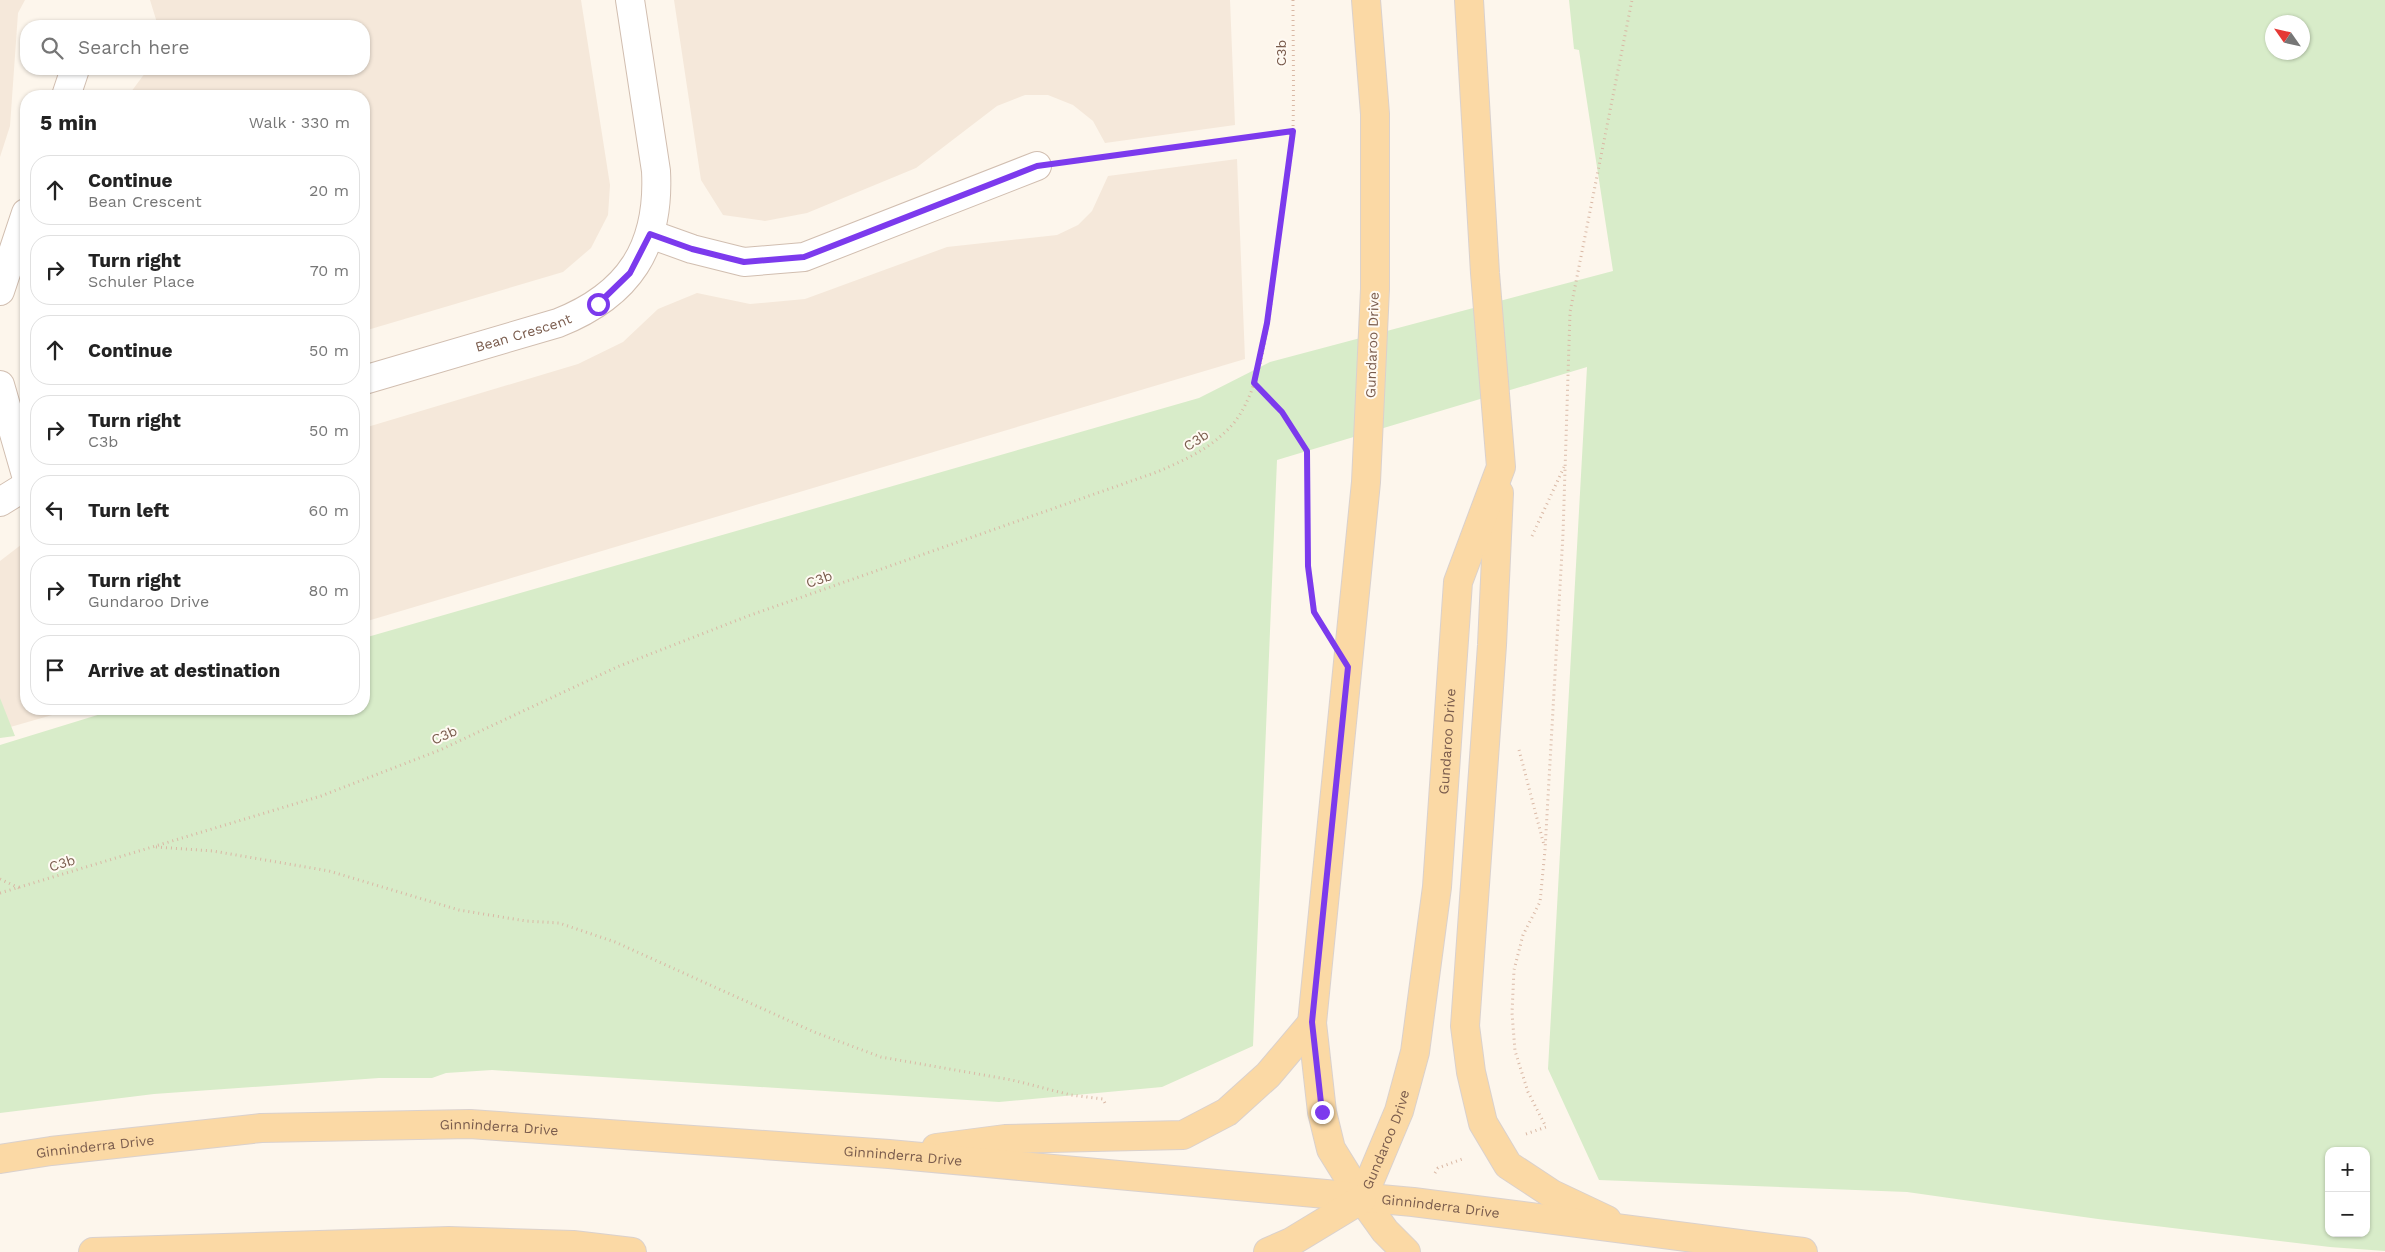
<!DOCTYPE html>
<meta charset="utf-8">
<style>
body{margin:0;font-family:"Work Sans",sans-serif;background:#f6f6f6;color:#222}
.controls{position:absolute;right:15px;bottom:15px;display:grid;overflow:hidden;border-radius:10px;box-shadow:0 1px 4px #0004}
.controls button{width:45px;height:45px;display:grid;place-items:center;padding:0;border:0;border-bottom:1px solid #e0e0e0;background:#fff;color:#222;font:25px sans-serif}
.compass{position:absolute;left:2265px;top:15px;width:45px;height:45px;border-radius:50%;background:#fff;box-shadow:0 1px 4px #0004;rotate:304deg}
.stop{position:absolute;width:15px;height:15px;margin:-11px;border:4px solid #7c3aed;border-radius:50%;background:#fff}
.stop.end{background:#7c3aed;border-color:#fff;box-shadow:0 1px 5px #0008}
.list{margin:0;padding:0;list-style:none}
h2{display:flex;justify-content:space-between;align-items:center;height:65px;margin:0;padding:0 20px;font-size:21px}
h2 small{font-size:16px;font-weight:400;color:#767676}
.list li{display:grid;grid-template-columns:32px 1fr auto;gap:15px;align-items:center;box-sizing:border-box;height:70px;margin:0 10px 10px;padding:0 10px;border:1px solid #e0e0e0;border-radius:20px}
.list b{display:block;font-size:19px;white-space:nowrap}
.list p{margin:0;font-size:16px;white-space:nowrap;color:#767676}
.list em{font-size:16px;font-style:normal;color:#767676}
.icon{flex:none;width:28px;height:28px;fill:none;stroke:currentColor;stroke-width:2;stroke-linecap:round;stroke-linejoin:round}
.map{position:relative;flex:none;width:2385px;height:1252px;overflow:hidden}
.search{position:absolute;background:#fff;box-shadow:0 1px 4px #0004;left:20px;top:20px;width:350px;height:55px;display:flex;align-items:center;gap:12px;box-sizing:border-box;padding:0 18px;border-radius:20px;color:#767676;font-size:19px}
.panel{position:absolute;background:#fff;box-shadow:0 1px 4px #0004;left:20px;top:90px;width:350px;height:625px;border-radius:20px}
.map>svg:first-child{display:block}
.residential{fill:#f5e8da}
.green{fill:#d8ecc9;fill-rule:evenodd}
.lines{fill:none;stroke-linecap:round;stroke-linejoin:round}
.minor-casing{stroke:#d1beb0;stroke-width:30}
.primary-casing{stroke:#dad1cd;stroke-width:30}
.path{stroke:#d9b8a5;stroke-width:3;stroke-dasharray:1 4;stroke-linecap:butt}
.minor{stroke:#fff;stroke-width:28}
.primary{stroke:#fbd9a5;stroke-width:28}
.route{stroke:#7c3aed;stroke-width:6}
.labels{text-anchor:middle;dominant-baseline:central;stroke-width:4;stroke-linejoin:round;paint-order:stroke}
.street-label{font-size:14px;fill:#7a5c4d;stroke:#fffaf3}
</style>
<div class="map">
<svg width="2385" height="1252" viewBox="0 0 2385 1252">
<rect width="100%" height="100%" fill="#fdf6ec"/>
<path class="residential" d="M0,0H25L18,13L10,126L0,157Z
M150,0H581L610,185L608,215L591,248L563,272L364,331V96H128L148,69H364V26H158Z
M674,0H1230L1235,125L1105,143L1093,121L1073,105L1048,95H1025L997,106L916,168L807,213L765,221L723,215L701,180Z
M1237,159L1245,359L364,622V428L578,364L623,342L658,309L697,293L750,304L805,299L947,247L1057,235L1078,225L1092,211L1108,176Z
M26,541V709H73L0,730V561Z"/>
<path class="green" d="M1569,0H2385V1251L2330,1247L2098,1219L1907,1192L1599,1180L1548,1069L1587,367L1277,460L1253,1046L1162,1087L999,1102L492,1070L446,1073L432,1078H379L154,1094L0,1113V745L117,709H364V638L1199,398L1270,362L1613,271L1579,50L1574,49ZM2272,22H2302V52H2272ZM2329,1151H2366V1233H2329Z
M0,698L15,736L0,738Z"/>
<g class="lines">
<g class="minor-casing">
<g id="minor">
<path d="M66,96L75,69"/>
<path d="M650,234L692,249L744,262L804,257L1037,166"/>
<path d="M0,291L26,213"/>
<path id="s1" d="M364,380L558,323C629,295 660,247 656,171L630,0"/>
<path d="M0,385L26,475"/>
<path d="M0,502L26,486"/>
</g>
</g>
<g class="primary-casing">
<g id="primary">
<path d="M1366,0L1375,114V289L1366,482L1312,1023L1322,1112L1331,1149L1362,1199L1385,1231L1406,1252"/>
<path d="M1499,493L1492,645L1465,1026L1471,1072L1483,1123L1508,1165L1552,1194L1607,1220"/>
<path d="M936,1148L1005,1139L1183,1135L1227,1112L1268,1075L1312,1023"/>
<path id="s2" d="M0,1159L51,1151L261,1128L470,1124L889,1154L1413,1202L1803,1252"/>
<path id="s3" d="M1362,1199L1399,1111L1415,1052L1437,887L1458,582L1501,467L1485,273L1469,0"/>
<path d="M93,1252L449,1241L573,1245L632,1252"/>
<path d="M1268,1252L1291,1242L1362,1199"/>
</g>
</g>
<path class="path" d="M1070,161L1293,131
M1254,383L1282,412L1307,451L1308,565L1314,612L1319,619
M1532,536L1564,467
M1519,750L1544,845
M156,847L213,851L329,871L459,910L526,921L559,923L615,942L814,1032L881,1057L1012,1080L1071,1095L1103,1099L1105,1103
M0,879L19,888
M0,893L321,796L440,750L617,667L748,616L1157,472C1185,460 1212,448 1233,424C1269,381 1273,279 1280,223C1285,192 1292,160 1293,129C1294,86 1293,43 1293,0
M1526,1134L1546,1127L1528,1092L1515,1051L1512,1013L1514,970L1523,935L1540,902L1545,850L1563,534L1570,312L1632,0
M1435,1173L1438,1168L1465,1158"/>
<use href="#minor" class="minor"/>
<use href="#primary" class="primary"/>
</g>
<g class="lines">
<path class="route" d="M598,304L630,273L650,234L692,249L744,262L804,257L1037,166L1293,131L1267,323L1254,383L1282,412L1307,451L1308,566L1314,612L1348,667L1312,1022L1322,1112"/>
</g>
<g class="labels">
<g class="street-label">
<text transform="translate(1281 53) rotate(-90)">C3b</text>
<text stroke="none"><textPath href="#s1" startOffset="166">Bean Crescent</textPath></text>
<text transform="translate(1372 345) rotate(-88)">Gundaroo Drive</text>
<text transform="translate(1196 440) rotate(-33)">C3b</text>
<text transform="translate(819 579) rotate(-19)">C3b</text>
<text transform="translate(444 735) rotate(-24)">C3b</text>
<text stroke="none"><textPath href="#s3" startOffset="469">Gundaroo Drive</textPath></text>
<text transform="translate(62 863) rotate(-17)">C3b</text>
<text stroke="none"><textPath href="#s2" startOffset="501">Ginninderra Drive</textPath></text>
<text stroke="none"><textPath href="#s3" startOffset="64">Gundaroo Drive</textPath></text>
<text stroke="none"><textPath href="#s2" startOffset="96">Ginninderra Drive</textPath></text>
<text stroke="none"><textPath href="#s2" startOffset="906">Ginninderra Drive</textPath></text>
<text stroke="none"><textPath href="#s2" startOffset="1446">Ginninderra Drive</textPath></text>
</g>
</g>
</svg>
<div class="controls">
<button>+</button>
<button>−</button>
</div>
<svg class="compass" viewBox="-18 -18 36 36"><path d="M0-13l5 13h-10z" fill="#e53935"/><path d="M0 13l5-13h-10z" fill="#767676"/></svg>
<div class="stop" style="left:598px;top:304px"></div>
<div class="stop end" style="left:1322px;top:1112px"></div>
<div class="search"><svg class="icon" aria-label="search" viewBox="0 0 24 24"><circle cx="10" cy="10" r="6"/><path d="M15 15l6 6"/></svg>Search here</div>
<section class="panel">
<h2>5 min<small>Walk · 330 m</small></h2>
<ul class="list">
<li><svg class="icon" aria-label="ahead" viewBox="0 0 24 24"><path d="M12 20V5M6 11l6-6 6 6"/></svg><div><b>Continue</b><p>Bean Crescent</p></div><em>20 m</em></li>
<li><svg class="icon" aria-label="right" viewBox="0 0 24 24"><path d="M7 20v-9h11M14 6l5 5-5 5"/></svg><div><b>Turn right</b><p>Schuler Place</p></div><em>70 m</em></li>
<li><svg class="icon" aria-label="ahead" viewBox="0 0 24 24"><path d="M12 20V5M6 11l6-6 6 6"/></svg><div><b>Continue</b></div><em>50 m</em></li>
<li><svg class="icon" aria-label="right" viewBox="0 0 24 24"><path d="M7 20v-9h11M14 6l5 5-5 5"/></svg><div><b>Turn right</b><p>C3b</p></div><em>50 m</em></li>
<li><svg class="icon" aria-label="left" viewBox="0 0 24 24"><path d="M17 20v-9H6M10 6l-5 5 5 5"/></svg><div><b>Turn left</b></div><em>60 m</em></li>
<li><svg class="icon" aria-label="right" viewBox="0 0 24 24"><path d="M7 20v-9h11M14 6l5 5-5 5"/></svg><div><b>Turn right</b><p>Gundaroo Drive</p></div><em>80 m</em></li>
<li><svg class="icon" aria-label="arrive" viewBox="0 0 24 24"><path d="M6 21V4h12l-3 4 3 4H6"/></svg><div><b>Arrive at destination</b></div></li>
</ul>
</section>
</div>
